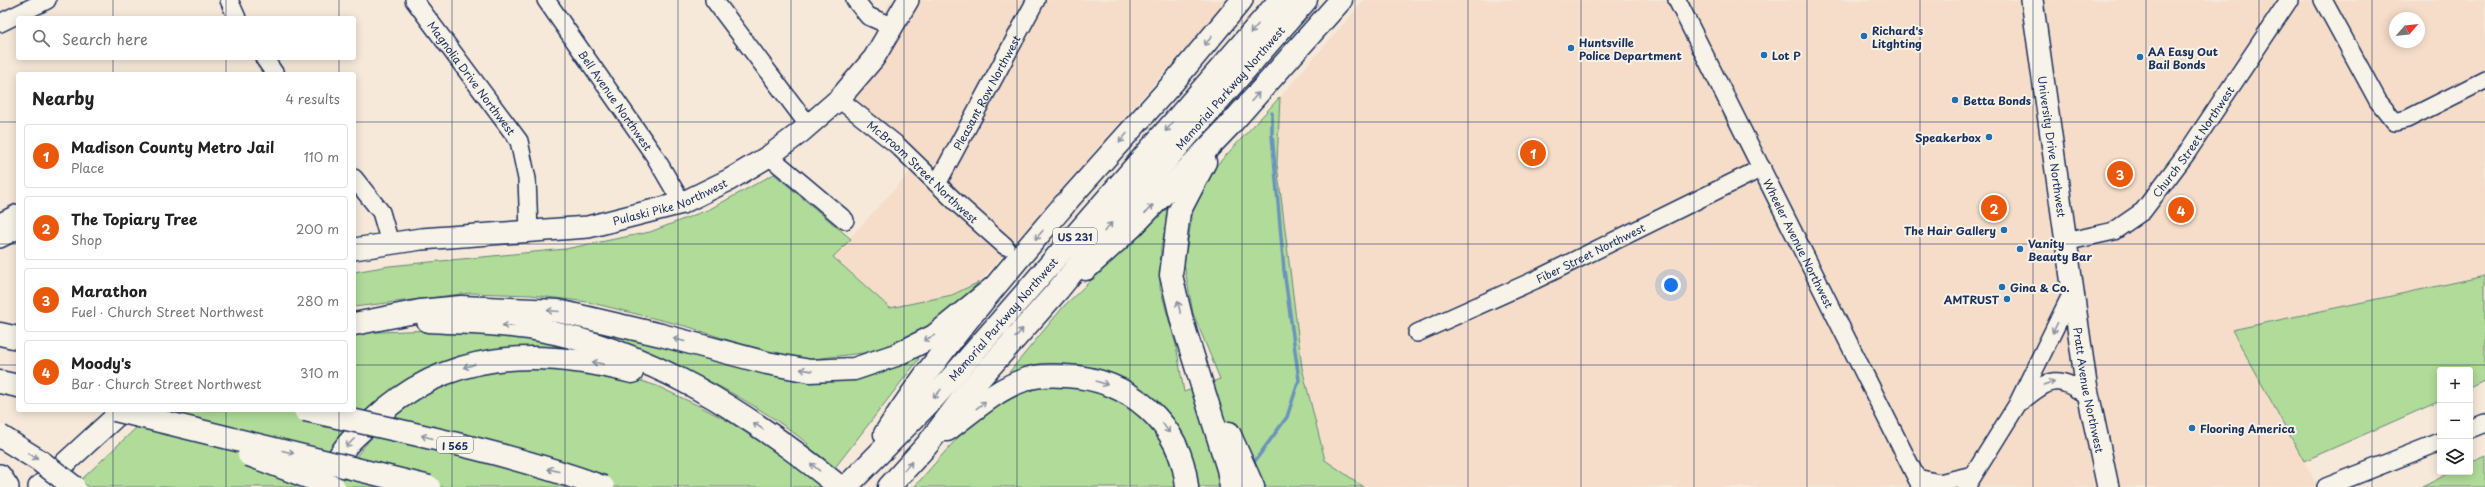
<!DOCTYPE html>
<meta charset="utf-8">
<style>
body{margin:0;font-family:"Playpen Sans",sans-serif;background:#f2f2f2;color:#222}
.controls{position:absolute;right:12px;bottom:12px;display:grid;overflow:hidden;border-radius:4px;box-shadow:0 2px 10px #0003}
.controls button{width:36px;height:36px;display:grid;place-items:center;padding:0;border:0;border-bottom:1px solid #e0e0e0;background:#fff;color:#222;font:20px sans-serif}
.compass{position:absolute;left:2389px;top:12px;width:36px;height:36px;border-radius:50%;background:#fff;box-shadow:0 2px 10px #0003;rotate:62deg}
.you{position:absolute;left:1671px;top:285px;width:14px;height:14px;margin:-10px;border:3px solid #fff;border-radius:50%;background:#1a73e8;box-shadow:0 0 0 6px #1a73e833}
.badge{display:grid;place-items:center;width:26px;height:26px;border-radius:50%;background:#ea580c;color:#fff;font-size:13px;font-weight:700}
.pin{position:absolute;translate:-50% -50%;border:2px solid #fff;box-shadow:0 1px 4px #0006}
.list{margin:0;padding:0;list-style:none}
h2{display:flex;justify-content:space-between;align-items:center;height:52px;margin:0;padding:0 16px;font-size:17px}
h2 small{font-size:13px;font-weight:400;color:#767676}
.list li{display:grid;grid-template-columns:26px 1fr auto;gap:12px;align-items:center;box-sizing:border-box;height:64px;margin:0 8px 8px;padding:0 8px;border:1px solid #e0e0e0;border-radius:4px}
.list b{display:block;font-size:15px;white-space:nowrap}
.list p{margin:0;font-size:13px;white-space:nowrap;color:#767676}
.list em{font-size:13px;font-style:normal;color:#767676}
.icon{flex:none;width:22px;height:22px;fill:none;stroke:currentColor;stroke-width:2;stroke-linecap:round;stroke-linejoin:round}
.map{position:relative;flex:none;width:2485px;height:487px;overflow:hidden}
.search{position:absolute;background:#fff;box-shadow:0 2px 10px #0003;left:16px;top:16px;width:340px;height:44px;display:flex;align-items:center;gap:10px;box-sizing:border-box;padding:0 14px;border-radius:4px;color:#767676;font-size:15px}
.panel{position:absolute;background:#fff;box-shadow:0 2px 10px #0003;left:16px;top:72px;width:340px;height:340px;border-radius:4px}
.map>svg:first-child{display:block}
.built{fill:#f5ddc9;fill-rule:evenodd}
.green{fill:#b0db98;stroke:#66857b}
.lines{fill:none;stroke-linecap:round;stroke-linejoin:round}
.stream{stroke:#6a93bd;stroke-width:3.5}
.minor-casing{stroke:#1b2f5e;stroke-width:20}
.major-casing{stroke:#1b2f5e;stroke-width:24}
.highway-casing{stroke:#1b2f5e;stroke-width:25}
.minor{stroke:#f7f3e8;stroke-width:17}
.major{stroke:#f7f3e8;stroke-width:21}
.highway{stroke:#f7f3e8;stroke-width:22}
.highway-bridge-casing{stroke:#1b2f5e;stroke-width:25;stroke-linecap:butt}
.highway-bridge{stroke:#f7f3e8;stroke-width:22}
.oneway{stroke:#8991a3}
.grid{fill:none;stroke:#1b2f5e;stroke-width:1;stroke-opacity:0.55}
.poi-dot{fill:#1f6fb2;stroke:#f7f3e8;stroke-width:1.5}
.labels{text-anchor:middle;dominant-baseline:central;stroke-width:4;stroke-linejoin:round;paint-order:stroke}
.shield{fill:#f7f3e8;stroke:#5d6a87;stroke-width:1}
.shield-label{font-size:10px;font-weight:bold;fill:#1b2f5e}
.poi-label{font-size:11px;font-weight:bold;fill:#1b2f5e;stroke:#f7f3e8;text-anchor:start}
.street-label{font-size:11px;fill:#1b2f5e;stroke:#f7f3e8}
</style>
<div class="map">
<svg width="2485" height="487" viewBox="0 0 2485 487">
<rect width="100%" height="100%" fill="#f6e9da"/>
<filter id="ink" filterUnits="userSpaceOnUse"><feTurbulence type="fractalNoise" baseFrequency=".025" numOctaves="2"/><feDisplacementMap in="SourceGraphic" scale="8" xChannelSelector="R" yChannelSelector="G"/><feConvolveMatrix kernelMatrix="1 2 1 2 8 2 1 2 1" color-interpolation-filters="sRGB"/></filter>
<g filter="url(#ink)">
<path class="built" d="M891,0H1228L979,282L952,295L891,308L833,256L912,170L831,89L872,41Z
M1364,0H2485V276L2232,330L2318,487H1364L1325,460L1302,368L1277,164L1280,97ZM2395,18H2419V42H2395Z"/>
<path class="green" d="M1280,97L1277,164L1302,368L1325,460L1364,487H914C949,449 997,381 1054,383C1084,384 1115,390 1145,394L1006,376L1064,306L1171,204L1161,247L1160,288L1176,345L1184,392L1220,379L1193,313L1184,264L1193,211L1217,165Z
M774,174L851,239L833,257L890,308L952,295L979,282L937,323L905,341L871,352L805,360L761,351L689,327L588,302L531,295L470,293L354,307V272L389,266L565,249L650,232L710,209Z
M2485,276V381L2470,388V370H2440V401L2304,461L2232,330Z
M528,314L772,371L913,355L919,359L820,487H331L394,410L420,393L496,366L610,371L657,386L699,406L728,421L793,464L808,444C756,401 679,363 615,341C587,331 557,324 528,314Z
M512,327L585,349C550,347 514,346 479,352C432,359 362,405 334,443C324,457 316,472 307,487H88L81,480L155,410H354V333Z
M2485,456V487H2422L2452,472H2470V463Z"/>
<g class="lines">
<path class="stream" d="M1252,465L1287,417L1299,380L1284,270L1272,135V113"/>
<g class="minor-casing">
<g id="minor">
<path d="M229,0L237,18"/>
<path id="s1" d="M414,0L519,141L527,179L529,231"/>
<path id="s2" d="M546,0L654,155L682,203"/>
<path d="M714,0L809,126"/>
<path d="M855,0L868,16L893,27"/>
<path id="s3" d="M1677,0L1921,487"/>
<path d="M2323,0L2378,101L2395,122L2407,119L2485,80"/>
<path d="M0,23L47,0"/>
<path d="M264,58L275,74"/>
<path id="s4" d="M839,99L897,145L959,205L1005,246"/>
<path d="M769,156L845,220"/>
<path d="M354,178L381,212L390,243"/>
<path id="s5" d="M937,184L1036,0"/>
<path d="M0,222L18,213"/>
<path d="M0,239L18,230"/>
<path id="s6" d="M2065,242L2114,231L2143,211L2186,154L2289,0"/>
<path id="s7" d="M1417,333L1535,280L1762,168"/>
<path d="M2022,401C2049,378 2059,374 2088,397"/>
<path d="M2470,429L2485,423"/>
<path d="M1917,478L1939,483L1973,475"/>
<path d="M1966,487L2017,405L2072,293"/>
<path d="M2326,487L2440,442"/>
</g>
</g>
<g class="major-casing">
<g id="major">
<path id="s8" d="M2032,0L2086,384L2108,487"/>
<path d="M1064,205L1173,83L1242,0"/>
<path id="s9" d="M354,249L421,239L588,227L682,203L729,180L769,156L801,132L839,99L874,58L908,0"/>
<path d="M0,475L8,487"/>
<path d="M39,487L123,410"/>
</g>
</g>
<g class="highway-casing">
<g id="highway">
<path d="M1205,162L1179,212L1171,275L1182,321L1228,469L1231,487"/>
<path d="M1086,269L1132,227L1229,126L1341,0"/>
<path d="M428,321C463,323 499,323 534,329C650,349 750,414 840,487"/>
<path d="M354,324L420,311L461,307L558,311L661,335L767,363L810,371L854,369L896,355L934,336L993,288"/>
<path d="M0,334L18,338"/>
<path d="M0,382L18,386"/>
<path d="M947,430C972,412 995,390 1024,380C1036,375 1053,375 1066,376C1129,379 1181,423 1187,487"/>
<path d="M1229,433L1253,487"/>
<path d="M885,434C937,352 1001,279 1064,205"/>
<path d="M326,479C332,469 338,457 345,448C352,437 364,429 373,420C447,349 539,348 632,372"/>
<path id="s10" d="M846,487L933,399L1280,0"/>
<path id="s11" d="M889,487L927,445L965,395L1058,290L1126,206L1306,0"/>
</g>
</g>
<use href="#minor" class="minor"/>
<use href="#major" class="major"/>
<use href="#highway" class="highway"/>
<g class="highway-bridge-casing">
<path id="highway-bridge" d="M115,410L429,487
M305,410C405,432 507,452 603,487
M0,436L40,461L74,487
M249,455L334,487"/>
</g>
<use href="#highway-bridge" class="highway-bridge"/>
</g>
<defs><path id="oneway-shaft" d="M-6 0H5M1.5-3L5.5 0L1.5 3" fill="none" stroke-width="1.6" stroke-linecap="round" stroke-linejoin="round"/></defs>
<g class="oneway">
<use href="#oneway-shaft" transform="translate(1254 29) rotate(131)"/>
<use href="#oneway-shaft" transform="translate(1208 41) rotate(130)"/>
<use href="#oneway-shaft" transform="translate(1255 97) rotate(-48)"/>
<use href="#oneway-shaft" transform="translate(1169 127) rotate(131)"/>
<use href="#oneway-shaft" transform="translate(1123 138) rotate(131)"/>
<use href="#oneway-shaft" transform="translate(1149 209) rotate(-47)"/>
<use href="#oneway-shaft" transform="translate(1108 227) rotate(-50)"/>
<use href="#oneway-shaft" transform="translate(1039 235) rotate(131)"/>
<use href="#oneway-shaft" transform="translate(1179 307) rotate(-103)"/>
<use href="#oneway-shaft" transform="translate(553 311) rotate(-175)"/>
<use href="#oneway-shaft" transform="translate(508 326) rotate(-175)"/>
<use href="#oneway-shaft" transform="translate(2055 328) rotate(116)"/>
<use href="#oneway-shaft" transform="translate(1019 333) rotate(-49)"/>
<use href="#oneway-shaft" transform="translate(929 338) rotate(153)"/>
<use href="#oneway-shaft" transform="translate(679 340) rotate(-165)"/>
<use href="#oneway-shaft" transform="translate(598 363) rotate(-169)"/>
<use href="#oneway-shaft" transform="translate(469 366) rotate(164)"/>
<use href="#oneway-shaft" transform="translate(806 370) rotate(-172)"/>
<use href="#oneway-shaft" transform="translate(1102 383) rotate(18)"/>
<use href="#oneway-shaft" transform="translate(2049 383) rotate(-19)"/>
<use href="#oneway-shaft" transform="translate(937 394) rotate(131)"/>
<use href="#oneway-shaft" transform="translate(981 405) rotate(-38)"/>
<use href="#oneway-shaft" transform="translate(758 426) rotate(-147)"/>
<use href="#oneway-shaft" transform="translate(1166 428) rotate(55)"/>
<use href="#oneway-shaft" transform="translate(427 437) rotate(-165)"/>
<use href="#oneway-shaft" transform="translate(350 443) rotate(135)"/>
<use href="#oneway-shaft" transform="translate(288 452) rotate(14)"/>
<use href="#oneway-shaft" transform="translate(33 456) rotate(33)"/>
<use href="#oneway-shaft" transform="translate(908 466) rotate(-49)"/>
<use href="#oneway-shaft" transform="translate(815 467) rotate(-141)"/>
<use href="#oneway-shaft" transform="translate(553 470) rotate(-165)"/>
</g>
</g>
<path class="grid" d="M113,0V18M226,0V18M339,0V18M452,0V487M565,0V487M678,0V487M791,0V487M904,0V487M1017,0V487M1130,0V487M1242,0V487M1355,0V487M1468,0V487M1581,0V487M1694,0V487M1807,0V487M1920,0V487M2033,0V487M2146,0V487M2259,0V487M2372,0V487M113,58V74M226,58V74M339,58V74M0,122H18M354,122H2485M0,244H18M354,244H2485M0,365H18M354,365H2485M113,410V487M226,410V487M339,410V487"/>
<g class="poi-dot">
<circle cx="1864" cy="36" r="4"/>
<circle cx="1571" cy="48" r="4"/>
<circle cx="1764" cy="55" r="4"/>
<circle cx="2140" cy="57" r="4"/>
<circle cx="1955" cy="100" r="4"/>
<circle cx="1989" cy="137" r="4"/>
<circle cx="2004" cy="230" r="4"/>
<circle cx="2020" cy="249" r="4"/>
<circle cx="2002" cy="287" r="4"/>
<circle cx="2007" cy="299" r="4"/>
<circle cx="2192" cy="428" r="4"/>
</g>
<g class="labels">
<g class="shield">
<rect x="1053" y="228" width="44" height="16" rx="3"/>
<rect x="437" y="437" width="36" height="16" rx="3"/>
</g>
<g class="shield-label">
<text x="1075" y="236">US 231</text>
<text x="455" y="445">I 565</text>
</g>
<g class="poi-label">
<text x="1872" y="30">Richard's<tspan x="1872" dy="13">Litghting</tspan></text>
<text x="1579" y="42">Huntsville<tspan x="1579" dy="13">Police Department</tspan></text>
<text x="2148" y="51">AA Easy Out<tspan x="2148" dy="13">Bail Bonds</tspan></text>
<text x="1772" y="55">Lot P</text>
<text x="1963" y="100">Betta Bonds</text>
<text x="1981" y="137" text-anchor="end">Speakerbox</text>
<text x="1996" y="230" text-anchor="end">The Hair Gallery</text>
<text x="2028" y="243">Vanity<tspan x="2028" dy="13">Beauty Bar</tspan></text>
<text x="2010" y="287">Gina &amp; Co.</text>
<text x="1999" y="299" text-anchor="end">AMTRUST</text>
<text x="2200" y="428">Flooring America</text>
</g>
<g class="street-label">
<text stroke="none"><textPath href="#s1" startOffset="97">Magnolia Drive Northwest</textPath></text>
<text stroke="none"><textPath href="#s11" startOffset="525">Memorial Parkway Northwest</textPath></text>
<text stroke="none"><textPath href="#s5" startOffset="104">Pleasant Row Northwest</textPath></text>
<text stroke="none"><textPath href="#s2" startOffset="122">Bell Avenue Northwest</textPath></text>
<text stroke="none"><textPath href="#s6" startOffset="171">Church Street Northwest</textPath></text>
<text stroke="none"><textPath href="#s8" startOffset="148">University Drive Northwest</textPath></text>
<text stroke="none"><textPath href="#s4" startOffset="111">McBroom Street Northwest</textPath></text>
<text stroke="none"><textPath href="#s9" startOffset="321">Pulaski Pike Northwest</textPath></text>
<text stroke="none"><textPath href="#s3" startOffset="272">Wheeler Avenue Northwest</textPath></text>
<text stroke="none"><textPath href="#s7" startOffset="191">Fiber Street Northwest</textPath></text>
<text stroke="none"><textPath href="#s10" startOffset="230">Memorial Parkway Northwest</textPath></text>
<text stroke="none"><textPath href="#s8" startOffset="394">Pratt Avenue Northwest</textPath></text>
</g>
</g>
</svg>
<div class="controls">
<button>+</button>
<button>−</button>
<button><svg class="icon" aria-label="layers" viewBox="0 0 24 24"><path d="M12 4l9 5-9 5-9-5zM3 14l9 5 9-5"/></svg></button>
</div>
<svg class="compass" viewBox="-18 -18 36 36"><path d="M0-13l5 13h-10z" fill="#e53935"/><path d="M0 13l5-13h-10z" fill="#767676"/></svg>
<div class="you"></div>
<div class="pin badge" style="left:1533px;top:153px">1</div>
<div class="pin badge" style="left:1994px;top:208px">2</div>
<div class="pin badge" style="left:2120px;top:174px">3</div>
<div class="pin badge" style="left:2181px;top:210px">4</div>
<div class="search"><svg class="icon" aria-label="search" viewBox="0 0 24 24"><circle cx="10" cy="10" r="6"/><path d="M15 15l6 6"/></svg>Search here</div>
<section class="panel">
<h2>Nearby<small>4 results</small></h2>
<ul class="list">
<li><span class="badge">1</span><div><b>Madison County Metro Jail</b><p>Place</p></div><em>110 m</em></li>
<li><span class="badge">2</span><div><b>The Topiary Tree</b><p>Shop</p></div><em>200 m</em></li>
<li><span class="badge">3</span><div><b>Marathon</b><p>Fuel · Church Street Northwest</p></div><em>280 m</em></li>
<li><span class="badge">4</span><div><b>Moody's</b><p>Bar · Church Street Northwest</p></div><em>310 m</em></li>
</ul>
</section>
</div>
